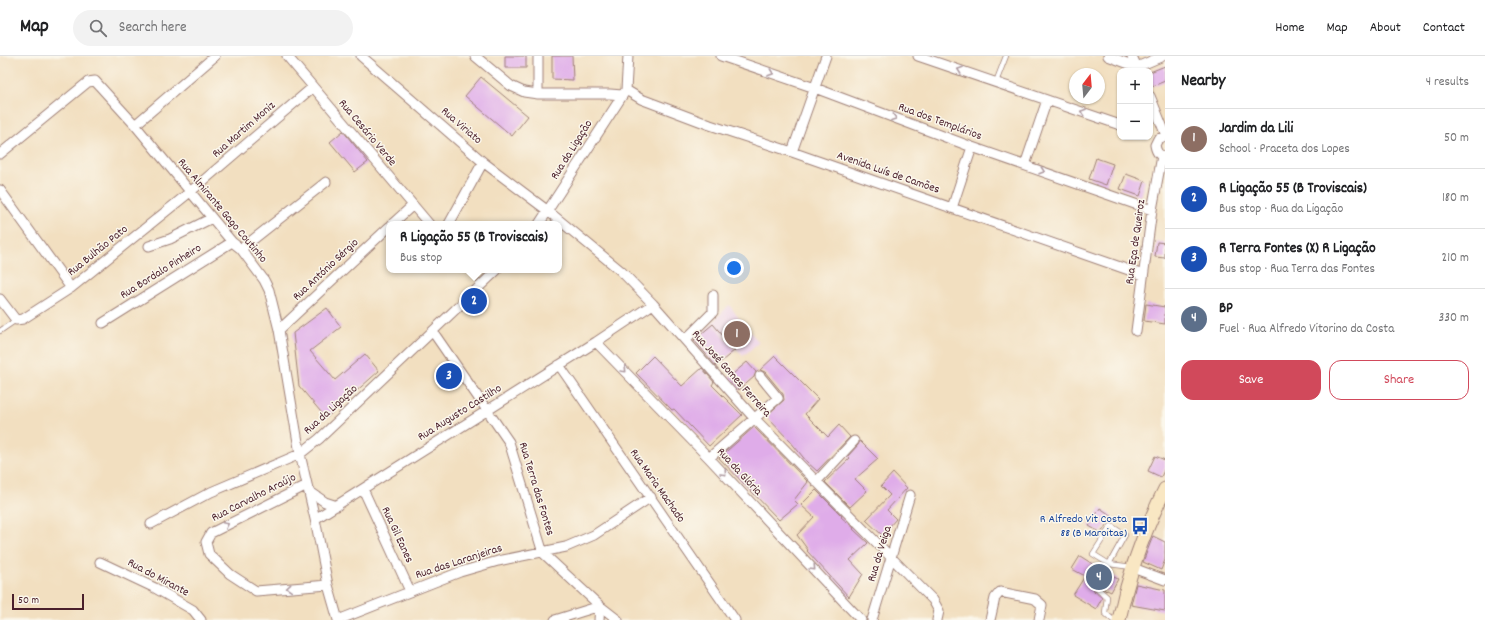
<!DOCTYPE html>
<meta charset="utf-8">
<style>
body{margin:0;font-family:Dekko,sans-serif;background:#f2f2f2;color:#202124}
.controls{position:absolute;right:12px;top:12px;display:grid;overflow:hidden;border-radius:8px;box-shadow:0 1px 3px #0004}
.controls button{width:36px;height:36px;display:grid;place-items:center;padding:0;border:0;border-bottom:1px solid #e0e0e0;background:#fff;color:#202124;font:20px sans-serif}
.compass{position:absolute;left:1069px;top:12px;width:36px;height:36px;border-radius:50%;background:#fff;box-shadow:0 1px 3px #0004;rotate:16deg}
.scale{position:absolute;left:12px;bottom:10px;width:72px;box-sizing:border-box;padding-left:4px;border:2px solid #4a1f2b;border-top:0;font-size:11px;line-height:14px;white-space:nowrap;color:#4a1f2b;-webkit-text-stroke:3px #fbf7ec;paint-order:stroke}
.you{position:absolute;left:734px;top:212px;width:14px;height:14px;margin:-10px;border:3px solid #fff;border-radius:50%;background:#1a73e8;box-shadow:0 0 0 6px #1a73e833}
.badge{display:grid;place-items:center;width:26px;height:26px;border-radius:50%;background:#d1495b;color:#fff;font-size:13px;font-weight:700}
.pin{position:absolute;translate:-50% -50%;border:2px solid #fff;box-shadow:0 1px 4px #0006}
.popup{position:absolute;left:386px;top:165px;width:176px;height:52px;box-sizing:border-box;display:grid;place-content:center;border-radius:8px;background:#fff;filter:drop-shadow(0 1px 3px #0005);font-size:13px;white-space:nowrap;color:#757577}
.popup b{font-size:15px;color:#202124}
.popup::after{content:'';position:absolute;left:50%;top:100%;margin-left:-8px;border:8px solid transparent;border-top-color:#fff}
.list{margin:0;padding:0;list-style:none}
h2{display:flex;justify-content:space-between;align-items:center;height:52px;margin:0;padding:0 16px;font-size:17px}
h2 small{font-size:13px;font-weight:400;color:#757577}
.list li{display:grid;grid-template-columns:26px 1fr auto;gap:12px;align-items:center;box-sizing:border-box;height:60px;padding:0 16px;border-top:1px solid #e0e0e0}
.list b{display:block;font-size:15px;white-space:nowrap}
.list p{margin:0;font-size:13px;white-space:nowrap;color:#757577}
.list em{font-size:13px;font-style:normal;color:#757577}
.actions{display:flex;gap:8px;padding:12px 16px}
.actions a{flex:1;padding:9px 0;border:1px solid #d1495b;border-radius:12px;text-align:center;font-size:14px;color:#d1495b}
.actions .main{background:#d1495b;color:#fff}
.icon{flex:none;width:22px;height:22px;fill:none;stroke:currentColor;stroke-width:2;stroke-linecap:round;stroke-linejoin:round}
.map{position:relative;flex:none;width:1165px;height:564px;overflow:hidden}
header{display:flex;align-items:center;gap:24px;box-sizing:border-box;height:56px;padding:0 20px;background:#fff;border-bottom:1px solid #e0e0e0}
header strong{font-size:19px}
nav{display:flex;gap:22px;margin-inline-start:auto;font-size:14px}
.search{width:280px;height:36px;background:#f2f2f2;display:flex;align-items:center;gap:10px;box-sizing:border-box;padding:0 14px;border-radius:22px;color:#757577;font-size:15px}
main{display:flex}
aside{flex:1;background:#fff}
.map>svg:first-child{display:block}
.built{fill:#edd1e9}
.building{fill:#dface9}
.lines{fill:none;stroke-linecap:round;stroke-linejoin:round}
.lane-casing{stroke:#9e7f76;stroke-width:6}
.street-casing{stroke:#9e7f76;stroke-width:11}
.secondary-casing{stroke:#9e7f76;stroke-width:15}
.lane{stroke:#fff;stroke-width:4.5}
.street{stroke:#fff;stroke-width:9}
.secondary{stroke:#f9e7c3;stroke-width:13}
.oneway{stroke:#ae9aa0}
.labels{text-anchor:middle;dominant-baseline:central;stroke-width:3;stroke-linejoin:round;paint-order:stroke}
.street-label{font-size:12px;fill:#4a1f2b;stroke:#fbf7ec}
.transit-label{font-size:12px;fill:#164399;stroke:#fbf7ec;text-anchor:end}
</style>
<header>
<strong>Map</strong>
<div class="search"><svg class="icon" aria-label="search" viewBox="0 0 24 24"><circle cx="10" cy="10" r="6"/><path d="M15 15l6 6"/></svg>Search here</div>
<nav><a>Home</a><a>Map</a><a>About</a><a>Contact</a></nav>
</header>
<main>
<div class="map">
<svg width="1165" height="564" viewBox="0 0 1165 564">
<rect width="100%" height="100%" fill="#fbf7ec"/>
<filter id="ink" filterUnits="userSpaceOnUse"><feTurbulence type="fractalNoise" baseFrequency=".025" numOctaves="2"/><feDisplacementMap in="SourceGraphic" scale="8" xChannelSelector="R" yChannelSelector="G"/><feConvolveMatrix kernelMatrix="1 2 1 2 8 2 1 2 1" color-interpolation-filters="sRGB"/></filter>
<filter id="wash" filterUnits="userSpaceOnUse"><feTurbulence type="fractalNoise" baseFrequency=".012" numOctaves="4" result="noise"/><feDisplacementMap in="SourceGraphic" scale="16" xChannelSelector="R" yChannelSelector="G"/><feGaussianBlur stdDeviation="0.9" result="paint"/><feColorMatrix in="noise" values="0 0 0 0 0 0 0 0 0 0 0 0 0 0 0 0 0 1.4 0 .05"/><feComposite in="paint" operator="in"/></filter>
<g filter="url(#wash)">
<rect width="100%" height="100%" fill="#f2dfc0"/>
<path class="built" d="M729,249L745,270L759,286L743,300L712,267Z"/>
<g id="blocks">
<path class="building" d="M505,0H526V12H505Z
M552,0H572L573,24L552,23Z
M1165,10V25L1153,30L1150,24V16Z
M481,21L528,60L512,80L465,40Z
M343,75L368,106L355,116L330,86Z
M1096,102L1113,108L1106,129L1089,123Z
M1126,118L1145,125L1140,140L1120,133Z
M1157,186L1165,187V202L1155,201Z
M1146,248L1165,251V268L1144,265Z
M327,252L341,271L310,295L335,324L365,298L379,315L326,362L299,330L293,277Z
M713,268L735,294L716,310L694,284Z
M653,300L682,330L702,312L714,326L712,329L742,359L709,390L674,353L672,354L636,317Z
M775,300L818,343L805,358L828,381L839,369L850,381L817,415L807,406L790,385L766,360L784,344L783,338L765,316L760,314Z
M747,306L756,316L754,321L739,334L728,322Z
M754,371L808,426L794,444L798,448L779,464L719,402Z
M860,385L878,403L855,423L867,435L850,451L825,426L850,402L848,400L858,389Z
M1155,400L1165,404V412L1161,421L1148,415Z
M893,417L907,432L887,454L896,463L882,479L866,464L890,439L881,430Z
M816,434L842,460L841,461L854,472L853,473L868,487L850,504L863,518L849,541L807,495L808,494L797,479L814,461L801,449Z
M1100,452L1112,460L1101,477L1089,470Z
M1153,480L1165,486V504L1161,514L1143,506Z
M1080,500L1102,514L1094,531V535L1102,542L1096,553L1073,539L1085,520L1072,513Z
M1108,518L1118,523L1111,536L1107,534L1106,535L1102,531Z
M1136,528L1165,534V555L1131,549Z"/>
</g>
</g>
<g filter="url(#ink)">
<use href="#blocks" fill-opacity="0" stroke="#9e7f76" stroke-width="1"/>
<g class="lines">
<g class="lane-casing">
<path id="lane" d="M996,26L1006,0
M0,275L16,264
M1111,470L1125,479L1109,508L1093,498Z
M1113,564L1105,557L1107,541L1097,532L1109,508L1132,511"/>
</g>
<g class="street-casing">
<path id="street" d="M287,0L429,168
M361,0L483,106L548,155L621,215L653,248L754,362L933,544L939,555L937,564
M475,0L511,30L524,36L538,38H610L622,39
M538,0V38
M721,0L815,32L972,91L1152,154
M918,0L1120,69
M1108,0L1137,11L1163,0
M1132,0L1138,14
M626,34L641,43L710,69L792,96L1143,219
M626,34L628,0
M1150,40L1165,77
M135,69L215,0
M1165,80L1158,83L1155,89C1156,95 1158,100 1165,100
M792,96L826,0
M0,98L88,26L95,25L135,69L232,186L241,193L264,224L269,234L279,274L300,398L315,463L328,529L338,564
M1025,109L1047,44
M0,134L71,232
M952,152L972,91
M392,168L412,150
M449,168L483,106
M539,168L626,34
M149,190L170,183L212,162
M241,193L326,126
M0,243L16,264L23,263L71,232L190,136L313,31
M103,267L232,186
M279,274L389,171
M1136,275L1152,154L1162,100
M433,276L509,386L543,497L600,550L618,564
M685,284L713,256V239
M596,286L709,402L861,564
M559,309L735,564
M709,402L778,342L760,320
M816,426L854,385
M307,429L211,477L206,486L209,498L230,518L256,535L328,529
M363,433L410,535
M309,435L325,446L337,450
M315,463L596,286L653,248
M151,468L211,436L300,398L319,383L497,214
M100,506L155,532L193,554L201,564
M1133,512L1165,524
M338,564L460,516L498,505L566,491L594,479L651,441
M555,564L600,550L599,564
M872,564L910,439
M990,564L995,542L1000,536L1035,543L1042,549L1039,564"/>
</g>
<g class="secondary-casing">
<path id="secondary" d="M1119,564C1128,520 1145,473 1165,433"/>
</g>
<use href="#lane" class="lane"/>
<use href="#street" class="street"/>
<use href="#secondary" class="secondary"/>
</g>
<defs><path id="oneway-chevron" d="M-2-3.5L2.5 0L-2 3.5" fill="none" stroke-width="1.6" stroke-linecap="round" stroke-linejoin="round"/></defs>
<g class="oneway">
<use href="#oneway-chevron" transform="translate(960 14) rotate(-161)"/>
<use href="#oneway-chevron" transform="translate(771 17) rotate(19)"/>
<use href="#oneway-chevron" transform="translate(1083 56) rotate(-161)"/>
<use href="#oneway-chevron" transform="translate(894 62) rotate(20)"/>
<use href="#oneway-chevron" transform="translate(1042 115) rotate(19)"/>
<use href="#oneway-chevron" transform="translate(624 314) rotate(46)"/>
<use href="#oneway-chevron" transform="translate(724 417) rotate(47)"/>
<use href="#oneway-chevron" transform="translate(226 469) rotate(-27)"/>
<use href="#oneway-chevron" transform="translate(813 512) rotate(47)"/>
<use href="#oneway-chevron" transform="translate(289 532) rotate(175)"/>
</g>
</g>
<defs>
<g id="bus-bare" transform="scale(1.38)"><path d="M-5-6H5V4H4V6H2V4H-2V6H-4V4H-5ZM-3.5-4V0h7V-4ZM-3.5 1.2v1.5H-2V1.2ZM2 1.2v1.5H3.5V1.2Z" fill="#1a4fb4" stroke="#fbf7ec" stroke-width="2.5" paint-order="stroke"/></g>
</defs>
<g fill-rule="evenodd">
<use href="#bus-bare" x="1140" y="470"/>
</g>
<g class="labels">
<g class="street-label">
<text transform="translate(940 66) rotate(20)">Rua dos Templários</text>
<text transform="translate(461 70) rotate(41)">Rua Viriato</text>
<text transform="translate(244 74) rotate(-41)">Rua Martim Moniz</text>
<text transform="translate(367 77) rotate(50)">Rua Cesário Verde</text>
<text transform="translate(572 94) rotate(-58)">Rua da Ligação</text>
<text transform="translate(888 117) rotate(19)">Avenida Luís de Camões</text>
<text transform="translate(222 155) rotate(50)">Rua Almirante Gago Coutinho</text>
<text transform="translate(1136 186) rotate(-82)">Rua Eça de Queiroz</text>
<text transform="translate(98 195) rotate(-39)">Rua Bulhão Pato</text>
<text transform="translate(326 214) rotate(-43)">Rua António Sérgio</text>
<text transform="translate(161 216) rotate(-32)">Rua Bordalo Pinheiro</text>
<text transform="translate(731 318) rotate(48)">Rua José Gomes Ferreira</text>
<text transform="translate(331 354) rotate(-42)">Rua da Ligação</text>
<text transform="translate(460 357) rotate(-32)">Rua Augusto Castilho</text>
<text transform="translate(739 416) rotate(47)">Rua da Glória</text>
<text transform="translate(657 430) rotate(55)">Rua Maria Machado</text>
<text transform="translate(536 433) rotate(73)">Rua Terra das Fontes</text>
<text transform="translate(254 442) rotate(-27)">Rua Carvalho Araújo</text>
<text transform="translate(397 479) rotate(65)">Rua Gil Eanes</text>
<text transform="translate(880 498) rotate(-73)">Rua da Veiga</text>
<text transform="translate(459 506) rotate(-18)">Rua das Laranjeiras</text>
<text transform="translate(158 522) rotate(28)">Rua do Mirante</text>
</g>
<g class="transit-label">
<text x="1127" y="463">R Alfredo Vit Costa<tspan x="1127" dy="14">88 (B Maroitas)</tspan></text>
</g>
</g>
</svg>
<div class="controls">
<button>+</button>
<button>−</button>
</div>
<svg class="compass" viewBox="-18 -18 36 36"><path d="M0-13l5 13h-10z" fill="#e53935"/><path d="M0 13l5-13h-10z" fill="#757577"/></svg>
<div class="scale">50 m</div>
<div class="you"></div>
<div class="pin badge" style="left:737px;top:278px;background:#8d6e63">1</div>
<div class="pin badge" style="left:474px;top:245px;background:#1a4fb4">2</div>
<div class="popup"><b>R Ligação 55 (B Troviscais)</b>Bus stop</div>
<div class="pin badge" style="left:449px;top:320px;background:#1a4fb4">3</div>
<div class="pin badge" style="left:1099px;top:521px;background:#5c6f8a">4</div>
</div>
<aside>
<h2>Nearby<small>4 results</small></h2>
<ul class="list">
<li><span class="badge" style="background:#8d6e63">1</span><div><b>Jardim da Lili</b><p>School · Praceta dos Lopes</p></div><em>50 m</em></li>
<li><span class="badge" style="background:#1a4fb4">2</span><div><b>R Ligação 55 (B Troviscais)</b><p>Bus stop · Rua da Ligação</p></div><em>180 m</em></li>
<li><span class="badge" style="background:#1a4fb4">3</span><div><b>R Terra Fontes (X) R Ligação</b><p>Bus stop · Rua Terra das Fontes</p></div><em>210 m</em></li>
<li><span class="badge" style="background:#5c6f8a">4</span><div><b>BP</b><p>Fuel · Rua Alfredo Vitorino da Costa</p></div><em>330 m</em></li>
</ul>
<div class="actions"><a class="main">Save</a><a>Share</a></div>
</aside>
</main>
